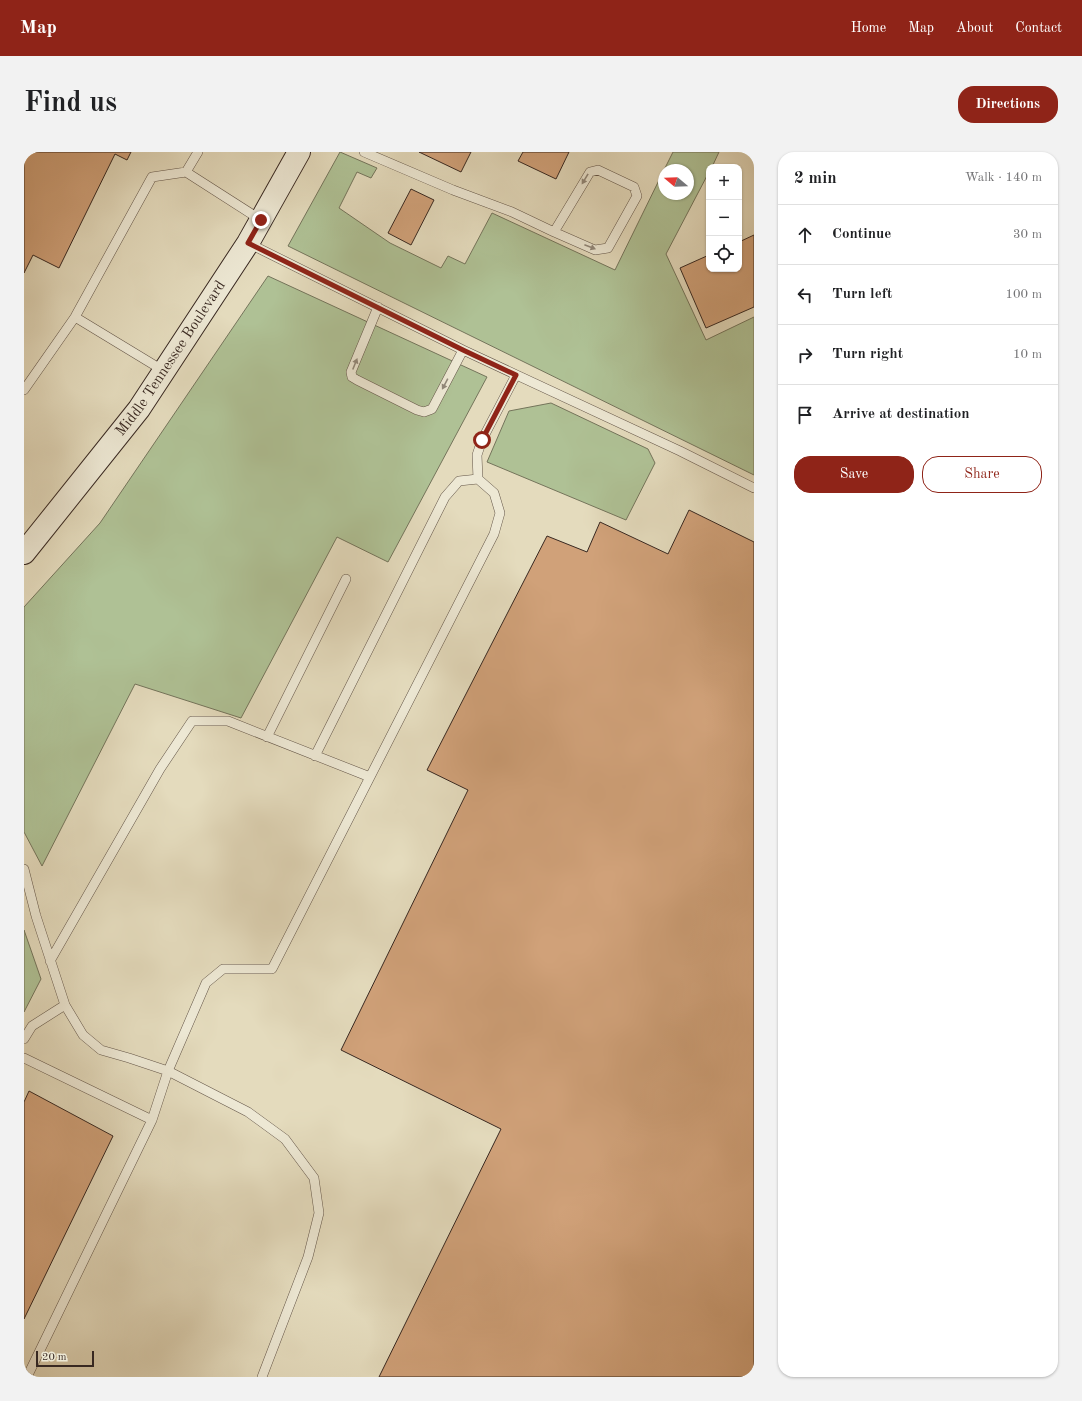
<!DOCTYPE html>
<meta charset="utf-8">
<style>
body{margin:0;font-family:"Old Standard TT",serif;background:#f2f2f2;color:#202124}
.controls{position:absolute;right:12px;top:12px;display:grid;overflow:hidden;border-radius:8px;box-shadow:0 1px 3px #0004}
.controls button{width:36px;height:36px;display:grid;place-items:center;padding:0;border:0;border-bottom:1px solid #e0e0e0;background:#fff;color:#202124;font:20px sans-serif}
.compass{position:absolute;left:634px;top:12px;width:36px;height:36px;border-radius:50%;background:#fff;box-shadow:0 1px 3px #0004;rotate:289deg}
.scale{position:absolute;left:12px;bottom:10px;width:58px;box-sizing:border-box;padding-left:4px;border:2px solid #382821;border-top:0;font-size:11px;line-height:14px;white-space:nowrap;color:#382821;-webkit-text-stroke:3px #ede8d4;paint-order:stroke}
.stop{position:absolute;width:12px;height:12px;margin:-9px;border:3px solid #8f2418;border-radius:50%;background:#fff}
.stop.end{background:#8f2418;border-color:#fff;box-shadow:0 1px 4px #0008}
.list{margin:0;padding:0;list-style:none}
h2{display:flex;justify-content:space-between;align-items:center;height:52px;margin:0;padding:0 16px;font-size:17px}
h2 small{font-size:13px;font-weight:400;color:#757577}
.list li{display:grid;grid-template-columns:26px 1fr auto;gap:12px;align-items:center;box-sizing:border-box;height:60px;padding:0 16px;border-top:1px solid #e0e0e0}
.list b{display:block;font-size:15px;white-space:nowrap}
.list em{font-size:13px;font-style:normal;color:#757577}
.actions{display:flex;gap:8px;padding:12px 16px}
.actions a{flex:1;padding:9px 0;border:1px solid #8f2418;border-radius:16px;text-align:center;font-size:14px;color:#8f2418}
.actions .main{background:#8f2418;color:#fff}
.icon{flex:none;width:22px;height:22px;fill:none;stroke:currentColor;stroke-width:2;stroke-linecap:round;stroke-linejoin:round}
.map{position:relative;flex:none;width:730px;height:1225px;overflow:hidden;border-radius:16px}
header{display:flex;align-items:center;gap:24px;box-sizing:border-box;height:56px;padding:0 20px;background:#8f2418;color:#fff}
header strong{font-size:19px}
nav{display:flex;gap:22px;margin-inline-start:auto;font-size:14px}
.intro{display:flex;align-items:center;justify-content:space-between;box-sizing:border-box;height:96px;padding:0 24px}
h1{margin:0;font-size:28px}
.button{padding:10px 18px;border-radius:16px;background:#8f2418;color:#fff;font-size:14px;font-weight:700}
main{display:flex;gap:24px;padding:0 24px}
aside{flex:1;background:#fff;border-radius:16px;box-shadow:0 1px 3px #0004}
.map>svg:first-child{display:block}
.green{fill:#afc195;stroke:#74745b}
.building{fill:#d0a179;stroke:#382821}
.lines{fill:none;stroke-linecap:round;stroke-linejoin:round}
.lane-casing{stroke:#635548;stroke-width:10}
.secondary-casing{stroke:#382821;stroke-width:24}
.lane{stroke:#ede8d4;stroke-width:9}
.secondary{stroke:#ede8d4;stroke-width:22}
.oneway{fill:#92887a}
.route{stroke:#8f2418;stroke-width:5}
.labels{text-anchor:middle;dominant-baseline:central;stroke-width:3;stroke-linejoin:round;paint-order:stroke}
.street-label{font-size:15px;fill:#382821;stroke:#ede8d4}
</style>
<header>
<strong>Map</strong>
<nav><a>Home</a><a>Map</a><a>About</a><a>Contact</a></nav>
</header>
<div class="intro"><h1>Find us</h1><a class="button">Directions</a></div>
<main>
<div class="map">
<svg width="730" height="1225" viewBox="0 0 730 1225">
<rect width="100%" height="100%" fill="#e4dbbd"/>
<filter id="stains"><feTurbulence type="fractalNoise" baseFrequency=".005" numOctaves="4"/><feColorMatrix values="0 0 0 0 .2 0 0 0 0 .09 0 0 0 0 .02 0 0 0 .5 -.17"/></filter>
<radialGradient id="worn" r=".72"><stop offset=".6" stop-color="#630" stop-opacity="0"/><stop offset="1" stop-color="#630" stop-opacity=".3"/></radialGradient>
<path class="green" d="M316,0L353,16L347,26L333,20L315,56L366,91L417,116L424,104L441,112L468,61L591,118L640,18V42H664V18H640L649,0H695L688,15H685V20L642,102L682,188L730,165V323L264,94Z
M244,124L463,225L364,410L313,385L217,566L111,532L18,714L0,680V455L76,371Z
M527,251L624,297L631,311L602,368L463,310L485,259Z
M0,778L17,827L0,860Z"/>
<path class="building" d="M0,0H107L103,8L91,2L35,116L9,103L0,121Z
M395,0H447L437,20Z
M499,0H545L532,27L494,9Z
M387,37L410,48L387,93L364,81Z
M730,83V155L682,176L656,116L685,103V117H715V90Z
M665,358L730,390V1225H355L477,977L317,898L444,638L403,618L523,384L563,400L576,370L644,402Z
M5,939L89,984L0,1167V950Z"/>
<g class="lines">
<g class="lane-casing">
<path id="lane" d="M340,0L429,38L488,60L530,80L571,98L584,96L613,44L610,35L574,18L566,20L530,80
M162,20L237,68
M224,91L439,198L656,299L730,336
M354,155L327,220L328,225L333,228L393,258L400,260L408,257L439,198
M51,165L140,219
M0,238L51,165L128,25L162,20L174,0
M243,585L322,427
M291,604L421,345L435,329L454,327
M0,717L12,764L41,853L59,883L77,898L105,906L144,919L182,831L199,817H248L470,382L476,361L470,341L454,327L453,303L458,288L492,223
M26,809L136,617L168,569H204L346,625
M0,887L8,874L41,853
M0,906L128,968
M3,1225L128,968L144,919L224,960L261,987L290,1026L295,1061L284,1105L238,1225"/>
</g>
<g class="secondary-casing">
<g id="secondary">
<path id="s1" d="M0,401L115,257L224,91L275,0"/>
</g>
</g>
<use href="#lane" class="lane"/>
<use href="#secondary" class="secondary"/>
</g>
<defs><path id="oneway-solid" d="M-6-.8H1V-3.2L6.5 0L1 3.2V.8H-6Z"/></defs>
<g class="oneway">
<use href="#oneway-solid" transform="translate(561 27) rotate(121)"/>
<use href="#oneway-solid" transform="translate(566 95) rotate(21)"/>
<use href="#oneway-solid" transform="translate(331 212) rotate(-68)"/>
<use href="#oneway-solid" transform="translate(421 232) rotate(118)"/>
</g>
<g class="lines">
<path class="route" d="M237,68L224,91L439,198L492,223L458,288"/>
</g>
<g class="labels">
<g class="street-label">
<text stroke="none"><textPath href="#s1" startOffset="244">Middle Tennessee Boulevard</textPath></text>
</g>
</g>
<rect width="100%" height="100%" filter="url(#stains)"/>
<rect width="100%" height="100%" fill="url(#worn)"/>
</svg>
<div class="controls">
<button>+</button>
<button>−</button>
<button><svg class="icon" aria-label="locate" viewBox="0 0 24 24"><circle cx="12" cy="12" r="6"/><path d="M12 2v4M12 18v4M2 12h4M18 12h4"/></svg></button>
</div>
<svg class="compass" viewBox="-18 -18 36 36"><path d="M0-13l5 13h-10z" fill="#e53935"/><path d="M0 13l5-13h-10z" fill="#757577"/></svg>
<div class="scale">20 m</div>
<div class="stop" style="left:458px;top:288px"></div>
<div class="stop end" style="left:237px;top:68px"></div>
</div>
<aside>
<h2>2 min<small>Walk · 140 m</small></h2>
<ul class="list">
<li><svg class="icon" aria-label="ahead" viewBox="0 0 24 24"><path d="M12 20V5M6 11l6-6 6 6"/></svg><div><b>Continue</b></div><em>30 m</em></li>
<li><svg class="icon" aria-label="left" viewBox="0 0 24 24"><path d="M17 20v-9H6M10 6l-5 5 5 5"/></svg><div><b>Turn left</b></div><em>100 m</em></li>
<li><svg class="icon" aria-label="right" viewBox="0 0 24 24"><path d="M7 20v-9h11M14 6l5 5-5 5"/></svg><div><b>Turn right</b></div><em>10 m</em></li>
<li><svg class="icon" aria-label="arrive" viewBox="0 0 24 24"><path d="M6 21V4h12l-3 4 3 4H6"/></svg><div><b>Arrive at destination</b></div></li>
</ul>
<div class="actions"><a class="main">Save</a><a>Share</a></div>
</aside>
</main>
